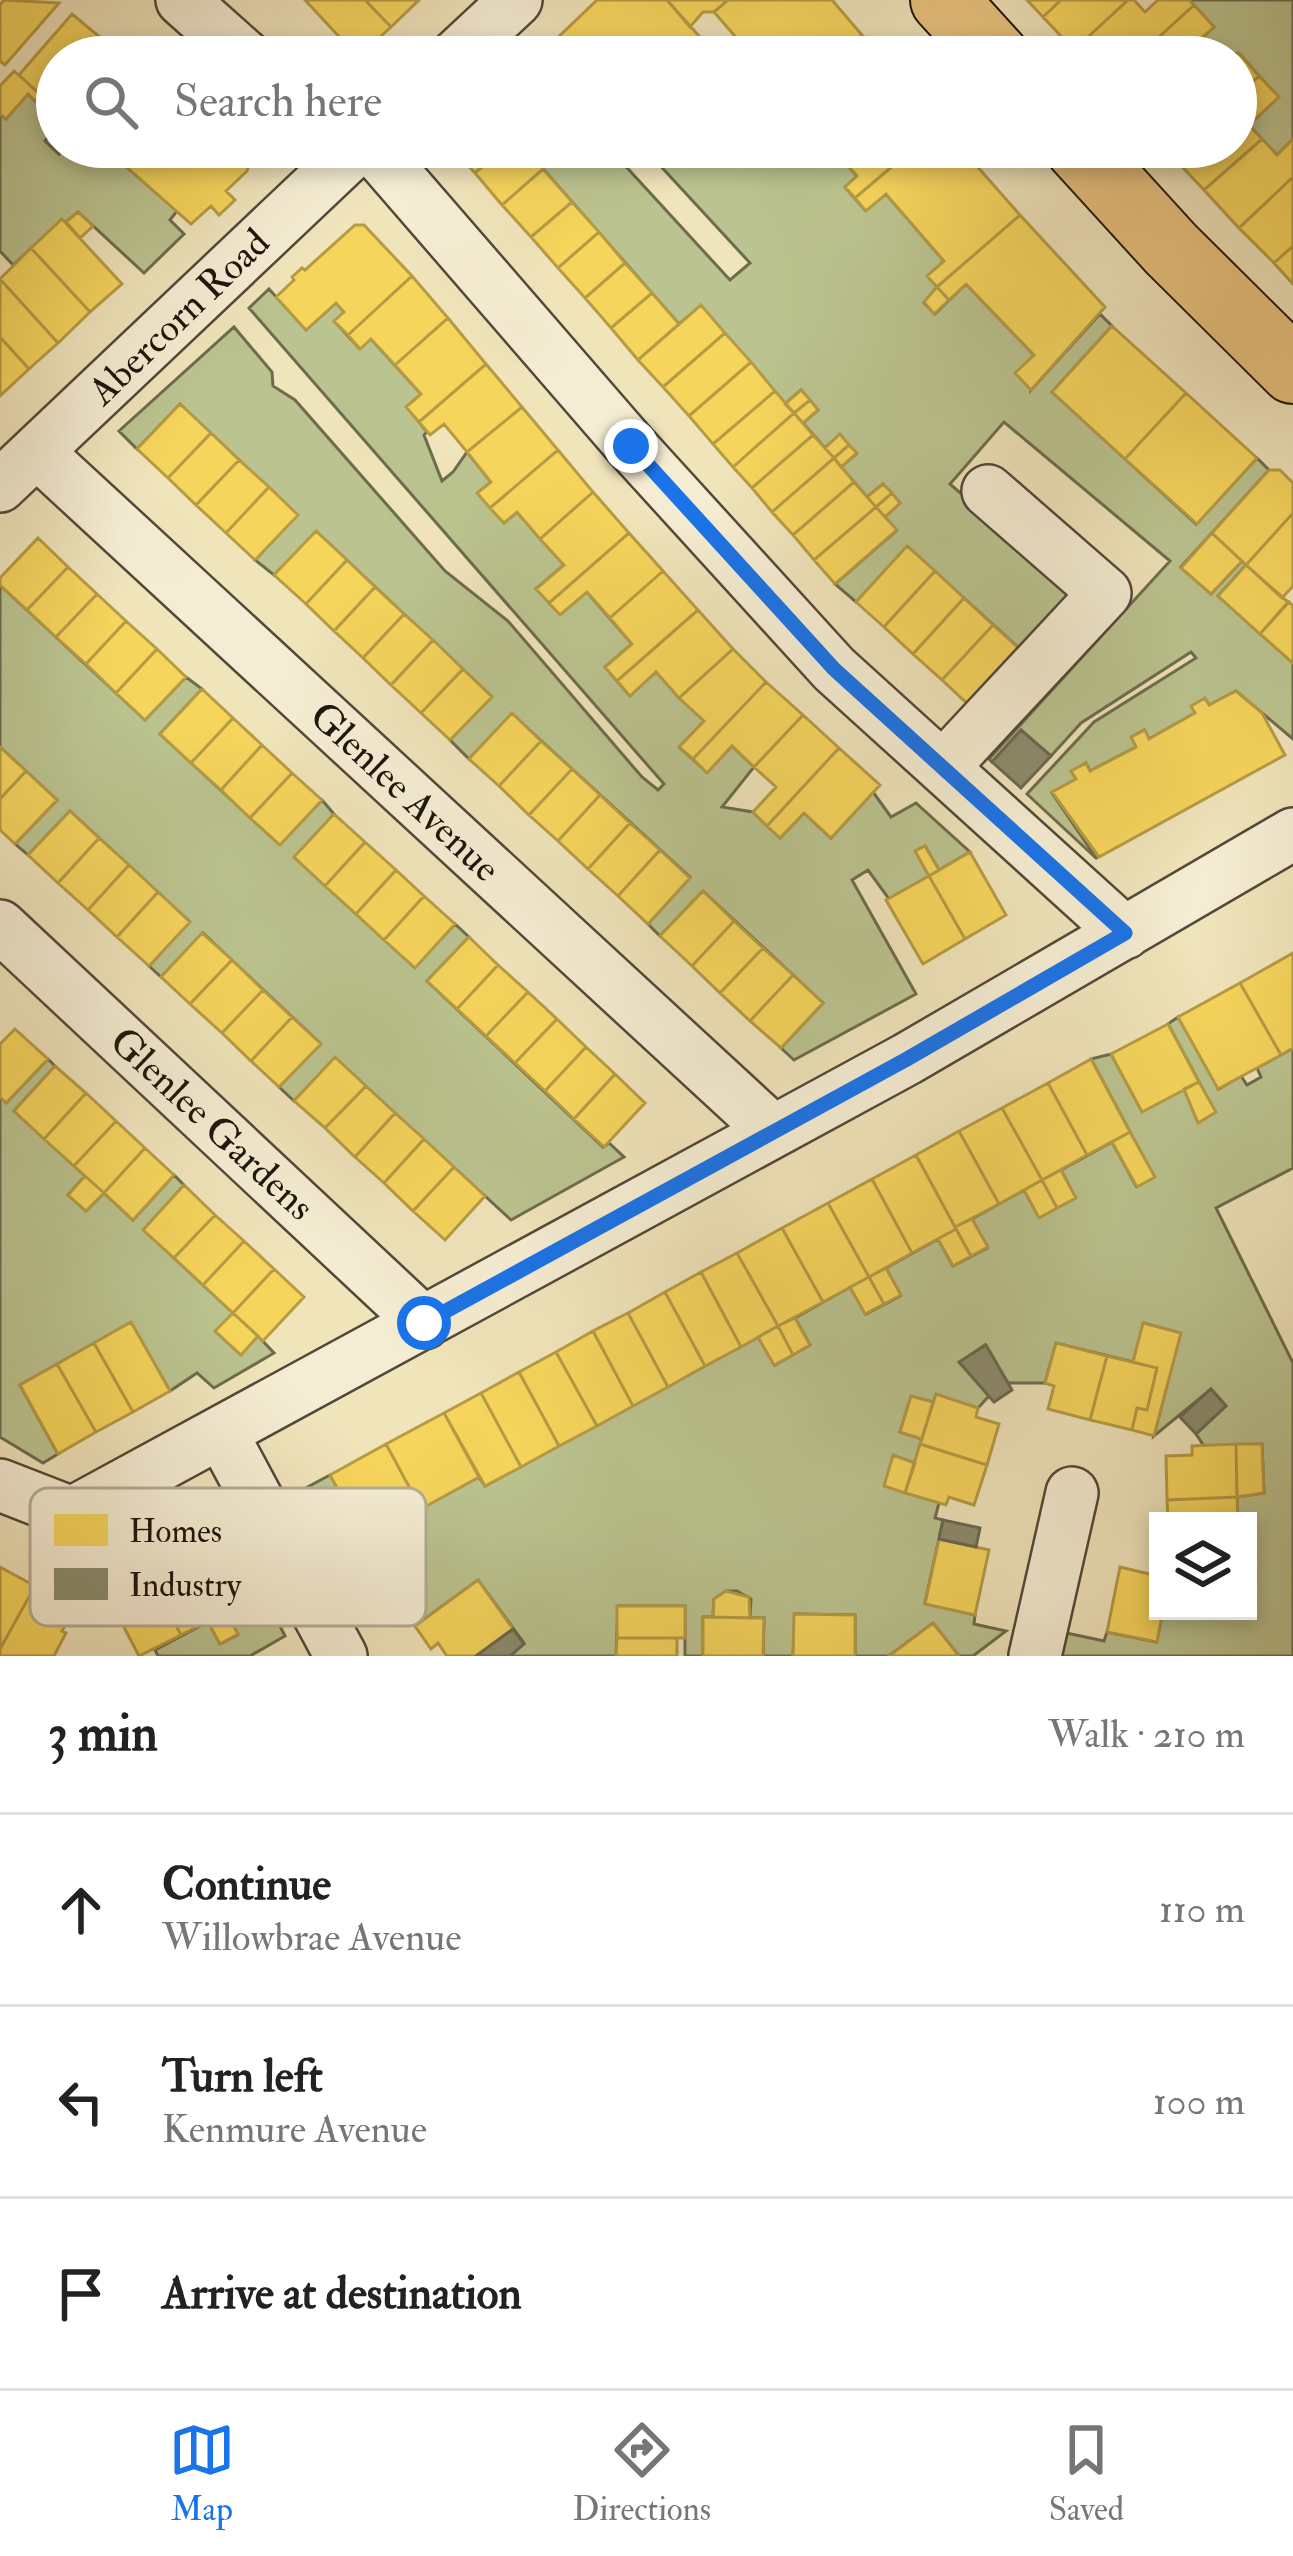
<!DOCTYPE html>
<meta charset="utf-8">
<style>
body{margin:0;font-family:"IM FELL Double Pica",serif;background:#f2f2f2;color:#222}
.controls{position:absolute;right:36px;bottom:36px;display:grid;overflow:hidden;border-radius:0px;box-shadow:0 6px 18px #0003}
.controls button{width:108px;height:108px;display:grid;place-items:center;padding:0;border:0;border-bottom:3px solid #e0e0e0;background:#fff;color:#222;font:60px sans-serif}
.stop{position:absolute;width:36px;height:36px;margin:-27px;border:9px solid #1a73e8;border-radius:50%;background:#fff}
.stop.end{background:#1a73e8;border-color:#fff;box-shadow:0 3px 12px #0008}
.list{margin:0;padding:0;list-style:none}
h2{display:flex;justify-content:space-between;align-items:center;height:156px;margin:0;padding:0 48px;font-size:51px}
h2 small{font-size:39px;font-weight:400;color:#767676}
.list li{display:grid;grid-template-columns:78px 1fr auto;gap:36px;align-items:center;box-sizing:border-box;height:192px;padding:0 48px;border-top:3px solid #e0e0e0}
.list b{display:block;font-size:45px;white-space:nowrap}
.list p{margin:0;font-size:39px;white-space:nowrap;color:#767676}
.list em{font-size:39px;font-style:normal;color:#767676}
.icon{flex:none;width:66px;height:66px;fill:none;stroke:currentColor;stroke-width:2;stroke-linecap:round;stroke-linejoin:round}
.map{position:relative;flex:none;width:1293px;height:1656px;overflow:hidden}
.search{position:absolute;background:#fff;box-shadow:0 6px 18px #0003;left:36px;right:36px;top:36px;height:132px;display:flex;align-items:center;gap:30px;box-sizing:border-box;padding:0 42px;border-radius:66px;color:#767676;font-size:45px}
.sheet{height:732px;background:#fff}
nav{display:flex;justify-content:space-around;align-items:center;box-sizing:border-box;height:168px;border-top:3px solid #e0e0e0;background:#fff;font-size:33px;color:#767676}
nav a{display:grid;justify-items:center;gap:6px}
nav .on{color:#1a73e8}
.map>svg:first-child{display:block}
.green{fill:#bbc490;stroke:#6d6c4e;stroke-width:3}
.homes{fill:#f6d55c;stroke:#b69b44;stroke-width:3}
.industry{fill:#8c8c6e;stroke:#6b6851;stroke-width:3}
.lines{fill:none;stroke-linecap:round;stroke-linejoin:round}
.minor-casing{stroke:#534838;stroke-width:56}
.primary-casing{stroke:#1f140c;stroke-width:70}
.minor{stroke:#f5edd3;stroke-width:51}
.primary{stroke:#e8c27e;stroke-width:66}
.route{stroke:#1a73e8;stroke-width:15}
.labels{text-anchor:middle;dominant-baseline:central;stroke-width:12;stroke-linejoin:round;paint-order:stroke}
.street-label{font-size:39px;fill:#1f140c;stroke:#f5edd3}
.key{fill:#f5edd3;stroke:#b5ac97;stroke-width:3}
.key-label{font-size:33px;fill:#1f140c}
</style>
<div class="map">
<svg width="1293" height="1656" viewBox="0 0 1293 1656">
<rect width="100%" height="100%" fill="#f0e4bb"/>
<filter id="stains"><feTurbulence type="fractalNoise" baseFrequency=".00167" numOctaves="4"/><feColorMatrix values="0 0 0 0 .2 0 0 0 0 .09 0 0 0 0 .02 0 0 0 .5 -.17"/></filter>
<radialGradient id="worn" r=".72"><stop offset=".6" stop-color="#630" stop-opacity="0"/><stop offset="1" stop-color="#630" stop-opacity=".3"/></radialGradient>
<path class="green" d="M1189,0H1293V139L1277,155L1249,125L1278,97L1239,54H1184L1214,27Z
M28,94L35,101L41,95L57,109V127L45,141L59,154L65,147H78L72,154L80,162L94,147H104L177,211L170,220L184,234L144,273L78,212L66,222L62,220L13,265L0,251V114L6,119Z
M524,147H608L730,280L750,263L643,147H831L857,176L845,187L865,210L886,194L944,261L928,276L937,287L924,303L935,314L966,284L1034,355L1031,390L1100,314L1112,326L1052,392L1196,524L1257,458L1269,470L1181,567L1211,594L1242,561L1246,565L1218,596L1293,663V739L1236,691L1209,705L1205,699L1195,713L1149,739L1144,730L1132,737L1136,747L1090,771L1086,763L1072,772L1076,779L1052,793L1097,859L1027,794L1094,722L1196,658L1191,652L1081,723L1051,756L1021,730L992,762L989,759L1170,561L1004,422L950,484L1080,597L1022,651L908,547L856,602L835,584L896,531L885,517L900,503L883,484L867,497L841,467L856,454L840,435L825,448L803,423L818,410L801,390L785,404L701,306L679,324Z
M269,289L306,330L336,303L344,312L335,322L359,348L371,339L421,394L407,407L427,432L424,435L442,481L453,472L467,452L491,482L478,493L504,523L517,512L564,565L537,588L587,592L632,644L605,667L629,695L656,672L704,721L680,748L707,772L732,746L754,767L722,807L753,812L780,838L804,813L831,838L873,792L891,817L916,803L970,852L939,870L925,846L916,851L929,876L889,899L868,870L852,880L916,994L794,1060L781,1048L823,1003L703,891L660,936L648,924L690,877L512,714L469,759L450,740L491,696L317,532L274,575L255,560L297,515L180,404L137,449L119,431L234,327L272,372L273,386L295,400L445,571L508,621L642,777L658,790L664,784L249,308Z
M0,585L145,720L186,677L202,689L160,734L279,844L322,800L334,814L295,858L414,967L455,924L469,937L427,981L603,1147L609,1143L624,1157L511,1220L335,1058L294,1101L279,1087L320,1043L203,933L161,977L149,966L189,921L70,811L28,855L15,844L57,800L0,747Z
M1178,1017L1219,1089L1241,1076L1247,1085L1261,1077L1257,1068L1293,1048V1168L1216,1208L1293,1363V1656H1057L1062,1632L1104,1641L1107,1632L1156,1642L1163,1611H1248V1521H1238L1237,1497L1264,1493L1262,1444L1204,1446L1196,1434L1226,1406L1211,1389L1154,1436L1180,1333L1144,1323L1133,1362L1056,1343L1045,1383H1008L985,1345L960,1362L989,1396L978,1408L936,1395L933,1402L911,1397L900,1432L922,1439L915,1463L893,1456L939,1503L935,1518L943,1520L925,1603L975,1615L974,1624L1006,1631L973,1656H959L933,1623L889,1656H855V1615L795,1614L793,1656H763L764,1618H750L751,1599L737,1591H726L714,1599L713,1617H703V1656H685V1606H618L616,1656H510L524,1643L478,1580L415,1626L402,1608L373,1623L300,1491L330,1475L366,1538L479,1477L485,1486L758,1337L775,1365L810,1345L795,1318L850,1287L866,1314L900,1296L886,1268L938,1239L953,1266L987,1248L972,1219L1024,1190L1039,1217L1075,1198L1061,1170L1112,1142L1136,1186L1154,1177L1091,1059L1111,1054L1142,1111L1184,1089L1198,1122L1215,1112L1168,1024Z
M48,1059L55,1066L14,1111L85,1176L68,1195L86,1211L104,1193L133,1220L174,1175L184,1185L144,1230L233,1313L216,1332L240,1354L258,1336L274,1353L214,1388L197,1373L170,1391L130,1323L20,1385L58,1454L43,1463L0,1437V1097L7,1102Z
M214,1509L224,1516L285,1636L250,1656H158L155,1650L208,1622L220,1644L237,1635L189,1543L197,1539L186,1516Z"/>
<path class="homes" d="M4,0L59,3L5,65L0,61V5Z
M305,0H365L391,27L358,57Z
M365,0H419L391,27Z
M597,0H667L699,36L686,49L692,55L559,57L549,46Z
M667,0H728L714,12H703L690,27Z
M728,0H832L862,35L837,57H753L714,12Z
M1027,0H1061L1043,17Z
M1061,0H1128L1074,50L1043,17Z
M1128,0H1134L1145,12L1158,0H1189L1194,5L1137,57H1080L1074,50Z
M1194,5L1214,27L1184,54L1187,57H1137Z
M72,14L102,39L87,57H57V92L48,102L19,75Z
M862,35L882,57H837Z
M102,39L123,57H87Z
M1239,53L1259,76L1236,97L1235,57Z
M14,71L41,95L35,101L28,94L6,119L0,114V86Z
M1259,76L1279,97L1249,125L1262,139L1204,190L1172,156L1182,147H1236V97Z
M1262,139L1277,155L1293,139V177L1239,228L1204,190Z
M104,147H231L249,163L247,171L226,191L235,200L219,215L211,206L191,224Z
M451,147H505L475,173Z
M505,147H524L543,169L502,205L475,173Z
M831,147H915L855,198L845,187L857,176Z
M915,147H960L1020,215L937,287L927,276L944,261L886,194L866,211L855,198Z
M543,169L572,202L531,237L502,205Z
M1293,177V246L1274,263L1239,228Z
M572,202L599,232L558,268L531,237Z
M78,212L93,226L80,238L66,222Z
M1020,215L1105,307L1031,390L1015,373L1034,355L966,284L949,300L937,287Z
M62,219L122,284L90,312L31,248Z
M355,225H364L412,276L348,335L334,321L344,312L336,303L306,330L276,297L294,280L292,277L302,268L305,270Z
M599,232L625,263L585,298L558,268Z
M1293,246V284L1274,263Z
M31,248L90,312L58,343L0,279Z
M625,263L652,293L611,328L585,298Z
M412,276L448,318L395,365L371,339L360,349L348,335Z
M0,279L58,343L29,369L0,337Z
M937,287L949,300L934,314L924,302Z
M652,293L679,324L638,360L611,328Z
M701,305L725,333L663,387L638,360Z
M448,318L486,364L419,422L406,407L421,394L395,365Z
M1112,326L1186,393L1125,459L1052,392Z
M725,333L751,362L689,416L663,387Z
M0,337L29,369L0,396Z
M751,362L775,391L713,444L689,416Z
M486,364L522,407L467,452L444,424L430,435L419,422Z
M801,390L810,400L794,413L785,404Z
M775,391L794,413L733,467L713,444Z
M1186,393L1257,458L1197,524L1125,459Z
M810,400L818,410L803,423L794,413Z
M180,404L211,433L168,478L137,449Z
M522,407L558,450L490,508L477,493L491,482L467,452Z
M794,413L813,435L752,488L733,467Z
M211,433L239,460L196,505L168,478Z
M840,434L849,445L834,458L825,448Z
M813,435L834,458L772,512L752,488Z
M849,445L857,453L841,467L834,458Z
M558,450L593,492L540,539L517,512L504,523L490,508Z
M834,458L854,482L793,535L772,512Z
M239,460L269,487L226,533L196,505Z
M1269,470H1280L1293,483V513L1246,565L1212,533Z
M854,482L876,507L814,560L793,535Z
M883,484L892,493L876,507L867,497Z
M269,487L298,515L255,560L226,533Z
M593,492L629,533L549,603L536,589L564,565L540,539Z
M892,493L900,503L885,517L876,507Z
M876,507L897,530L835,584L814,560Z
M1293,513V586L1282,598L1246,565Z
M316,531L347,560L306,604L274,575Z
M629,533L663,571L610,618L587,592L560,615L549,603Z
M1212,533L1242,561L1211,594L1181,568Z
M38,538L68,567L27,610L0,585V578Z
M907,546L935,571L884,627L856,602Z
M347,560L375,587L334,631L306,604Z
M1246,565L1288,602L1260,634L1218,596Z
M68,567L97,594L56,637L27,610Z
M663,571L698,610L617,681L605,667L632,644L610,618Z
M935,571L964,598L913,654L884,627Z
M375,587L404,614L363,658L334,631Z
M97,594L126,621L86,664L56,637Z
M964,598L993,625L942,680L913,654Z
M1289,602L1293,606V663L1260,634Z
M698,610L733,649L679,698L656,672L630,696L617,681Z
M404,614L433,640L391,685L363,658Z
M126,621L157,649L116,693L86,664Z
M993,625L1022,651L971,707L942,680Z
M433,640L463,669L421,713L391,685Z
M157,649L186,677L145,720L116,693Z
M733,649L766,682L693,759L679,747L704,721L679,698Z
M463,669L492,697L450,740L421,713Z
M766,682L803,715L754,767L732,746L707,773L693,759Z
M202,689L233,718L191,763L160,734Z
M1236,691L1262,713L1285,755L1099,857L1052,792L1076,779L1071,771L1086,763L1090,771L1136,747L1131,737L1145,730L1149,739L1195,713L1191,706L1205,698L1209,705Z
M512,713L541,741L499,786L469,759Z
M803,715L839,748L767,826L753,812L776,787L754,767Z
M233,718L262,745L221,790L191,763Z
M541,741L572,769L529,815L499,786Z
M262,745L292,773L250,818L221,790Z
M0,747L26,771L0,799Z
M839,748L880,785L831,838L804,813L780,838L767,826Z
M572,769L600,795L558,841L529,815Z
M26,771L57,800L15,844L0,830V799Z
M292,773L322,800L280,845L250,818Z
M600,795L630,823L588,869L558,841Z
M70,811L99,838L58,883L28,855Z
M334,814L365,842L325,886L294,857Z
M630,823L660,850L618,896L588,869Z
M99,838L129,865L88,910L58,883Z
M365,842L396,870L356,914L325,886Z
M925,846L939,870L929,876L915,851Z
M660,850L690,878L648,924L618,896Z
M970,852L1006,915L965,939L929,876Z
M129,865L158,892L117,937L88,910Z
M396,870L424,896L384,940L356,914Z
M929,876L965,939L923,964L886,900Z
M703,891L734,921L692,966L660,936Z
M158,892L190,922L149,966L117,937Z
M424,896L455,924L415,968L384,940Z
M734,921L763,948L720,993L692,966Z
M202,933L232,960L190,1004L161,977Z
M469,937L498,965L457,1009L427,981Z
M763,948L793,975L750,1021L720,993Z
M1293,953V1048L1281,1055L1240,983Z
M232,960L263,990L222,1033L190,1004Z
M498,965L528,992L486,1036L457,1009Z
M793,975L823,1003L781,1048L750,1021Z
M1240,983L1281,1055L1218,1089L1178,1017Z
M263,990L292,1017L251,1061L222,1033Z
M528,992L557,1019L515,1063L486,1036Z
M292,1017L321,1044L279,1087L251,1061Z
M557,1019L586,1047L545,1091L515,1063Z
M1168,1024L1199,1082L1142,1112L1111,1054Z
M15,1029L48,1059L6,1103L0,1097V1044Z
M586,1047L615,1074L574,1119L545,1091Z
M335,1057L366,1086L325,1128L294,1101Z
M1091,1059L1130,1132L1087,1155L1048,1083Z
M55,1066L86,1093L44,1139L14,1111Z
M615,1074L645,1103L604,1147L574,1119Z
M1199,1082L1216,1112L1198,1123L1184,1089Z
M1048,1083L1087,1155L1042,1180L1002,1108Z
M366,1086L395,1113L355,1157L325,1128Z
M86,1093L116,1121L74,1166L44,1139Z
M1002,1108L1042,1180L999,1204L959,1131Z
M395,1113L424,1139L384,1183L355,1157Z
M116,1121L145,1148L104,1193L74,1166Z
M959,1131L999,1204L955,1227L916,1155Z
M1130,1132L1155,1177L1137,1187L1112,1142Z
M424,1139L454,1167L413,1211L384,1183Z
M145,1148L174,1175L133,1220L104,1193Z
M916,1155L956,1229L912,1253L872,1179Z
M454,1167L485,1196L445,1240L413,1211Z
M1061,1170L1076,1198L1057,1208L1042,1180Z
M85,1176L104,1193L86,1211L68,1195Z
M872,1179L912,1253L869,1277L828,1203Z
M1042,1180L1057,1208L1039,1218L1024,1190Z
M184,1185L215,1215L174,1258L143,1230Z
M828,1203L869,1277L823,1302L782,1228Z
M215,1215L244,1241L203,1285L174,1258Z
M972,1219L988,1247L971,1256L955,1227Z
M782,1228L823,1302L778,1326L737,1253Z
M956,1229L971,1256L953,1266L938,1239Z
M244,1241L274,1269L233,1313L203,1285Z
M737,1253L778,1326L741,1347L701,1272Z
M886,1268L901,1295L884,1304L869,1277Z
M274,1269L304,1297L263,1341L233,1313Z
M701,1272L741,1347L705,1366L665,1292Z
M869,1277L884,1304L865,1314L850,1287Z
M665,1292L705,1366L668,1387L628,1313Z
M233,1313L258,1336L241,1355L215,1331Z
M628,1313L668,1387L633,1406L593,1331Z
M795,1318L810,1345L793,1355L778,1326Z
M131,1322L170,1391L133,1412L94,1343Z
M1143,1323L1181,1333L1154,1436L1132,1430L1137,1408L1147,1410L1157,1368L1133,1362Z
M778,1326L793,1355L774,1365L758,1337Z
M593,1331L633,1406L597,1426L556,1352Z
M94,1343L133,1412L96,1432L57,1364Z
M1056,1343L1107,1356L1090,1420L1048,1409L1054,1386L1045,1383Z
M556,1352L597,1426L559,1446L519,1372Z
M1107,1356L1157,1368L1147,1410L1137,1408L1132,1430L1090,1420Z
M57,1364L96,1432L58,1454L20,1385Z
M519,1372L559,1446L521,1467L481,1393Z
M481,1393L521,1467L485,1486L444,1413Z
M936,1394L978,1408L976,1417L999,1424L987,1465L920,1444Z
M911,1396L933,1402L922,1439L900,1432Z
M444,1413L479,1477L421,1509L386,1444Z
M386,1444L421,1509L365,1539L330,1475Z
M920,1444L987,1465L974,1505L949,1497L946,1505L905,1493Z
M1236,1444L1237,1497L1167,1500L1166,1456L1192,1455V1446Z
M1236,1444H1262L1264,1493L1237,1497Z
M893,1455L915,1463L905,1493L884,1486Z
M1237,1497L1238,1521H1168L1167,1500Z
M939,1539L989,1550L975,1615L925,1604Z
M189,1543L226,1612L181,1635L145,1567Z
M0,1567L35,1586L0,1649Z
M145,1567L181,1635L139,1656L104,1589Z
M1120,1567L1158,1576V1611H1163L1157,1642L1107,1632Z
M478,1580L513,1629L476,1656H447L438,1643L431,1649L415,1626Z
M35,1586L75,1608L62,1631L66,1633L54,1656H0V1649Z
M726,1591L749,1597L750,1618L713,1617L714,1599Z
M617,1606H685V1638H617Z
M226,1612L238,1634L220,1644L208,1622Z
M794,1614L855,1615V1656H793Z
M703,1617L764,1618L763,1656H703Z
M933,1623L959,1656H889Z
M617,1638H677V1656H616Z"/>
<path class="industry" d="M1021,730L1051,756L1021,788L992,762Z
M986,1345L1012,1390L994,1402L959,1362Z
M1211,1389L1226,1406L1196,1434L1180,1417Z
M943,1520L980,1528L976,1547L939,1539Z
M513,1629L524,1644L510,1656H476Z"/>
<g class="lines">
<g class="minor-casing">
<path id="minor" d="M182,0L246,57
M455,57L516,0
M372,147L631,446L834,669L1125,933
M37,452L773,1131
M0,486L358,147
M943,767L1105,593L988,491
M0,926L424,1323
M222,1434L341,1656
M0,1485L72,1513L907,1059L1293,834
M1035,1656L1072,1493"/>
</g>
<g class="primary-casing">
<path id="primary" d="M944,0L996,57
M1078,147L1171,249L1293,370"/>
</g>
<use href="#minor" class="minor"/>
<use href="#primary" class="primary"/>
</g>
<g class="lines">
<path class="route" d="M424,1323L907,1059L1125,933L834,669L631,446"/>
</g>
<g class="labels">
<g class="street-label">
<text transform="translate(179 317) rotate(-44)">Abercorn Road</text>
<text transform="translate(405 792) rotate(43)">Glenlee Avenue</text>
<text transform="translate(212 1124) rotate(43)">Glenlee Gardens</text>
</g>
</g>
<rect x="30" y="1488" width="396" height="138" rx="18" class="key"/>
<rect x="54" y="1514" width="54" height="32" fill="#f6d55c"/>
<rect x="54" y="1568" width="54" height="32" fill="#8c8c6e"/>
<g class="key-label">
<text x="129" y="1542">Homes</text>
<text x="129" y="1596">Industry</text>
</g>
<rect width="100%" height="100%" filter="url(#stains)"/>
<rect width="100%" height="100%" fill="url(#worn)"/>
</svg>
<div class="controls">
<button><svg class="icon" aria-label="layers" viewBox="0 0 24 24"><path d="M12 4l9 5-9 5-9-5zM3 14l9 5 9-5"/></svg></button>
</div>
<div class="stop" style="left:424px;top:1323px"></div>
<div class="stop end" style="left:631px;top:446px"></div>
<div class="search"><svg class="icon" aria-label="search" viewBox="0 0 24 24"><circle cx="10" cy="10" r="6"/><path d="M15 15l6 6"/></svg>Search here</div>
</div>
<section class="sheet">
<h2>3 min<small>Walk · 210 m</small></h2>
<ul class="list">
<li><svg class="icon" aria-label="ahead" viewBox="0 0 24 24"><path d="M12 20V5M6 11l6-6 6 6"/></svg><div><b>Continue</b><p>Willowbrae Avenue</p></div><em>110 m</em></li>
<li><svg class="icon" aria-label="left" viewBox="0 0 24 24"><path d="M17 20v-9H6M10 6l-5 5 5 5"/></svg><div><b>Turn left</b><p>Kenmure Avenue</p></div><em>100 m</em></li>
<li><svg class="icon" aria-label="arrive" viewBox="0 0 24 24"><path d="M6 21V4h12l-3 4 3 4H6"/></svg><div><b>Arrive at destination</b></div></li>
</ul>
</section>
<nav>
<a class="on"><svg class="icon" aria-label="map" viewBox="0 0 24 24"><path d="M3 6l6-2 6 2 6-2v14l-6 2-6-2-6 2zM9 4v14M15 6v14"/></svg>Map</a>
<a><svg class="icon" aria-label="directions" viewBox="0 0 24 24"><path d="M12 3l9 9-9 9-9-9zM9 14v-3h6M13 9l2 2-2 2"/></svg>Directions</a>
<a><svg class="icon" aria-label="saved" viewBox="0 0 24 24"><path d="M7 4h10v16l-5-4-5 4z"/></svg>Saved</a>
</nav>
